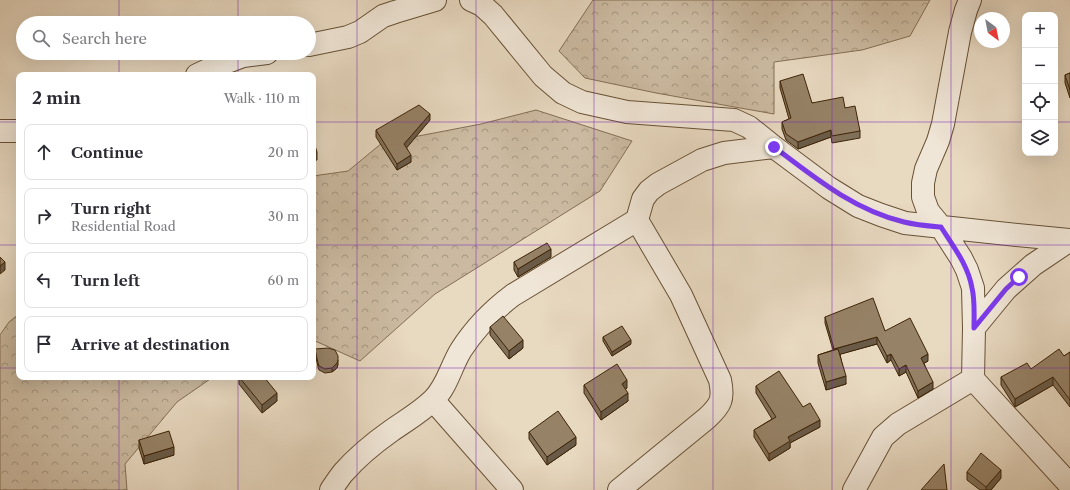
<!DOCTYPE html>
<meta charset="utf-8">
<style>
body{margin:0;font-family:"Libre Caslon Text",serif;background:#f2f2f3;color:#2b2b33}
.controls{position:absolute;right:12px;top:12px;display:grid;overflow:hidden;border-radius:8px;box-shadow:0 4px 16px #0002}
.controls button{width:36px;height:36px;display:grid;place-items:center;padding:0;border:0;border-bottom:1px solid #e1e1e2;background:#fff;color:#2b2b33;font:20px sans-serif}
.compass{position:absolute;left:974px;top:12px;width:36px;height:36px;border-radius:50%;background:#fff;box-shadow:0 4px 16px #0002;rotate:148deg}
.stop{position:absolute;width:12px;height:12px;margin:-9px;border:3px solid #7c3aed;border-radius:50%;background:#fff}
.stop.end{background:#7c3aed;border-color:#fff;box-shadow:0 1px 4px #0008}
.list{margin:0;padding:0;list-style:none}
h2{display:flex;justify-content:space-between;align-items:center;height:52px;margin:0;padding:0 16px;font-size:17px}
h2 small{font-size:13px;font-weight:400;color:#7c7c81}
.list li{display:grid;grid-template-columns:26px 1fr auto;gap:12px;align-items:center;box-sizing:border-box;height:56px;margin:0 8px 8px;padding:0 8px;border:1px solid #e1e1e2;border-radius:8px}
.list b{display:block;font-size:15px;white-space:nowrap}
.list p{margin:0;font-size:13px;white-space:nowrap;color:#7c7c81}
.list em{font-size:13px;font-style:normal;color:#7c7c81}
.icon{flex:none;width:22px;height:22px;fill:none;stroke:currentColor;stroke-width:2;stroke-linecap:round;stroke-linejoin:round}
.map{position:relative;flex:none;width:1070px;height:490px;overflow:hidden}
.search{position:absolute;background:#fff;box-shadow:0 4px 16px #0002;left:16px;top:16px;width:300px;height:44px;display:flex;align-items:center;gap:10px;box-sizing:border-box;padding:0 14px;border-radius:22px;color:#7c7c81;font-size:15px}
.panel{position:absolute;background:#fff;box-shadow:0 4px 16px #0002;left:16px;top:72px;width:300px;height:308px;border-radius:8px}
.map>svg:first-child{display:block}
.forest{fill:url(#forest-crowns);stroke:#846f54}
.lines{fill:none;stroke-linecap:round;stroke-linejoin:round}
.minor-casing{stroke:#685135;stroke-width:24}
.minor{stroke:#f0e6d7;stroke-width:22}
.wall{fill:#817059;stroke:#3e2406}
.shaded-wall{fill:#695b48;stroke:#3e2406}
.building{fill:#968267;stroke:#3e2406}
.route{stroke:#7c3aed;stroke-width:5}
.grid{fill:none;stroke:#7b2cbf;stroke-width:1;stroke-opacity:0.55}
</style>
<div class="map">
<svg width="1070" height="490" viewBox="0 0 1070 490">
<defs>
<pattern id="forest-crowns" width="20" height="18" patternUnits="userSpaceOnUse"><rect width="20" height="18" fill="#cbbaa1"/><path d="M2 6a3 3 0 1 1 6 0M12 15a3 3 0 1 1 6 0" fill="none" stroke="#a69781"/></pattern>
</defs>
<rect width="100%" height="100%" fill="#e8d9c1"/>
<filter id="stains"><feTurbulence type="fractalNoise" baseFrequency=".005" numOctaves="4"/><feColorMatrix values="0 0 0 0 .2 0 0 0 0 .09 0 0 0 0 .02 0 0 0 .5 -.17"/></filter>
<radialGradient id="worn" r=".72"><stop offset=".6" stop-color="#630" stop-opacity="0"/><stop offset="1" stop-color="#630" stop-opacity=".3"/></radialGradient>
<path class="forest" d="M593,0H930L910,36L862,50L774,62V114L656,93L585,78L559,51Z
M536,110L632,141L600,191L435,294L360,361L313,340V176L348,171L382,143L481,124Z
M19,314V377H213L177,402L125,464L127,490H0V335L9,322Z"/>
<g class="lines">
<g class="minor-casing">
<path id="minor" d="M471,0L482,5L493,15L543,76L563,93L582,102L627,112L734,120L749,127L774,147L829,188L858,206L881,215L905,223L1017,235L1070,240
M970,0L966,10L960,32L943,124L938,141L926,169L923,183V197L928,211L941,227L961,258L967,270L973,288L974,328
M309,45L348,37L360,32L383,16L395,12L435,0
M197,75L214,67L243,56L267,53
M0,131H19
M973,379L1069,484
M433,400L512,490
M331,490C335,484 339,478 343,473C357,457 374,443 391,431C405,421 421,412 433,400C447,387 451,366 461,350C475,328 493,310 513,295L637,220L643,199L649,191L658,184L702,160L724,153L774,147
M619,490L707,418C721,405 724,399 720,380L681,295L637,220
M854,490L883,437L898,424L973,379L974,328L1006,289L1033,265L1070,240"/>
</g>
<use href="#minor" class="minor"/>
</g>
<path class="wall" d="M1070,73V98L1065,83V75Z
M780,81L812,103L845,108L860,131V138L832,143L831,137L798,149L786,140L782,129V122L789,119L780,88Z
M430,120L406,148L411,162L397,170L376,137V130Z
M551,257L518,277L514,270V262Z
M825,317L885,331L928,361L924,363L933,389L918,398L906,372L899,376L891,360L887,363L877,344L840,354L846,384L826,390L818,363V355L833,350L825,323Z
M490,327L523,348L509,359L490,335Z
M603,337L631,344L612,356L603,341Z
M315,349L338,364L337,368L332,372L325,373L319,370L318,367L315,353Z
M1070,352V407L1053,385L1015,407L1001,385V377L1031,369L1064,356Z
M239,377H264L277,401L262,413L239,384Z
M584,385L627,388L625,389L628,401L601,420L584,393Z
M756,386L803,407L820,427L790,443V448L769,461L754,437V430L772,419L756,393Z
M529,432L576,445L547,465L529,439Z
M139,440L174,455L144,464L139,448Z
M967,472L1001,478L991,490H980L967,480Z"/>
<path class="shaded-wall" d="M430,114V120L404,151V144Z
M831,130V137L798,149V142Z
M317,152V160L313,161V153Z
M411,155V162L397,170V164Z
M551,249V257L518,277V269Z
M5,262V270L0,274V266Z
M877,337V344L834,356V349Z
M523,340V348L509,359V351Z
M631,340V344L612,356V352Z
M891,354V360L887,363V356Z
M928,354V361L921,365V358Z
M338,360V364L337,368L332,372V368Z
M906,365V372L899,376V369Z
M846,376V384L826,390V382Z
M1053,377V385L1015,407V399Z
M627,380V388L622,392V384Z
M933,382V389L918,398V391Z
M277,393V401L262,413V405Z
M628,393V401L601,420V412Z
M820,420V427L790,443V448L769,461V454L788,437Z
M576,437V445L547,465V457Z
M174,447V455L144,464V456Z
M1001,470V478L991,490H986V487Z"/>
<path class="building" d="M1070,73V90L1065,75Z
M803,74L812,103L843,97L845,108L855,106L860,131L832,136L831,130L798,142L786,134L782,122L791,118L780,81Z
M419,105L430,114L404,144L411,155L397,164L376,130Z
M313,139L317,152L313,153Z
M547,243L551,249L518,269L514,262Z
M0,257L5,262L0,266Z
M873,298L885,331L910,318L928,354L921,358L933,382L918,391L906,365L899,369L891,354L887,356L877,337L834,349L825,317Z
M503,316L523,340L509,351L490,327Z
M622,326L631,340L612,352L603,337Z
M328,348L335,350L338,356V360L337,363L332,368L325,369L319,366L318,363L315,349Z
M838,349L846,376L826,382L818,355Z
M1059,349L1064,356L1070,352V400L1053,377L1015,399L1001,377L1027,363L1031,369Z
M617,364L627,380L622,384L628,393L601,412L584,385Z
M779,371L803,407L810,403L820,420L788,437L790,441L769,454L754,430L776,417L756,386Z
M239,377H264L277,393L262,405Z
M558,411L576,437L547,457L529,432Z
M169,431L174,447L144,456L139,440Z
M981,453L1001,470L986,487L967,472Z
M944,464L947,490H921Z"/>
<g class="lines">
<path class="route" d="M774,147C815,178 854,210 904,222C916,225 929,226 941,227C953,246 968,265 972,288C975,300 974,315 974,328L1006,289L1019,277"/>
</g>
<path class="grid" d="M119,0V23M238,0V23M357,0V490M476,0V490M594,0V490M713,0V490M832,0V490M951,0V490M119,53V75M238,53V75M0,122H19M313,122H1025M1055,122H1070M0,245H19M313,245H1070M0,368H19M313,368H1070M119,377V490M238,377V490"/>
<rect width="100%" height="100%" filter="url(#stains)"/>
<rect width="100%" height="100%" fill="url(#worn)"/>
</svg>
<div class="controls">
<button>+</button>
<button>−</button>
<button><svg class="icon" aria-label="locate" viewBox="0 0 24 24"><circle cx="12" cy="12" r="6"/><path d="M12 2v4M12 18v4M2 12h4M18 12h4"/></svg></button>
<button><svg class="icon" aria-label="layers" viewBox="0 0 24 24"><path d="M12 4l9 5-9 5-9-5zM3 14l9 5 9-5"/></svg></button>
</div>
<svg class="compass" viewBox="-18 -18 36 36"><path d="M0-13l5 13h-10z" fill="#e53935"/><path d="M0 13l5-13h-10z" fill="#7c7c81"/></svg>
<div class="stop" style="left:1019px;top:277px"></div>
<div class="stop end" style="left:774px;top:147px"></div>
<div class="search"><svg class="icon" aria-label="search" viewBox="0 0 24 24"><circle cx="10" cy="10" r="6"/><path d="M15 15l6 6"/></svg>Search here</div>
<section class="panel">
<h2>2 min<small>Walk · 110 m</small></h2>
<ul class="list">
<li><svg class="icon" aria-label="ahead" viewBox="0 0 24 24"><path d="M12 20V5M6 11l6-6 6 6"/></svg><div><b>Continue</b></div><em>20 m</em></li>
<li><svg class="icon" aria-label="right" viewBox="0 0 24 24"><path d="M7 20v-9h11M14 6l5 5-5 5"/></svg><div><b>Turn right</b><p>Residential Road</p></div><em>30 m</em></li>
<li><svg class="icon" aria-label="left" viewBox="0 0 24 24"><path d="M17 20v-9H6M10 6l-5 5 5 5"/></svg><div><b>Turn left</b></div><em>60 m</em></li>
<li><svg class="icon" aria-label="arrive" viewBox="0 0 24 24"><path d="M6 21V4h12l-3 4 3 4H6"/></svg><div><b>Arrive at destination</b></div></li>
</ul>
</section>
</div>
